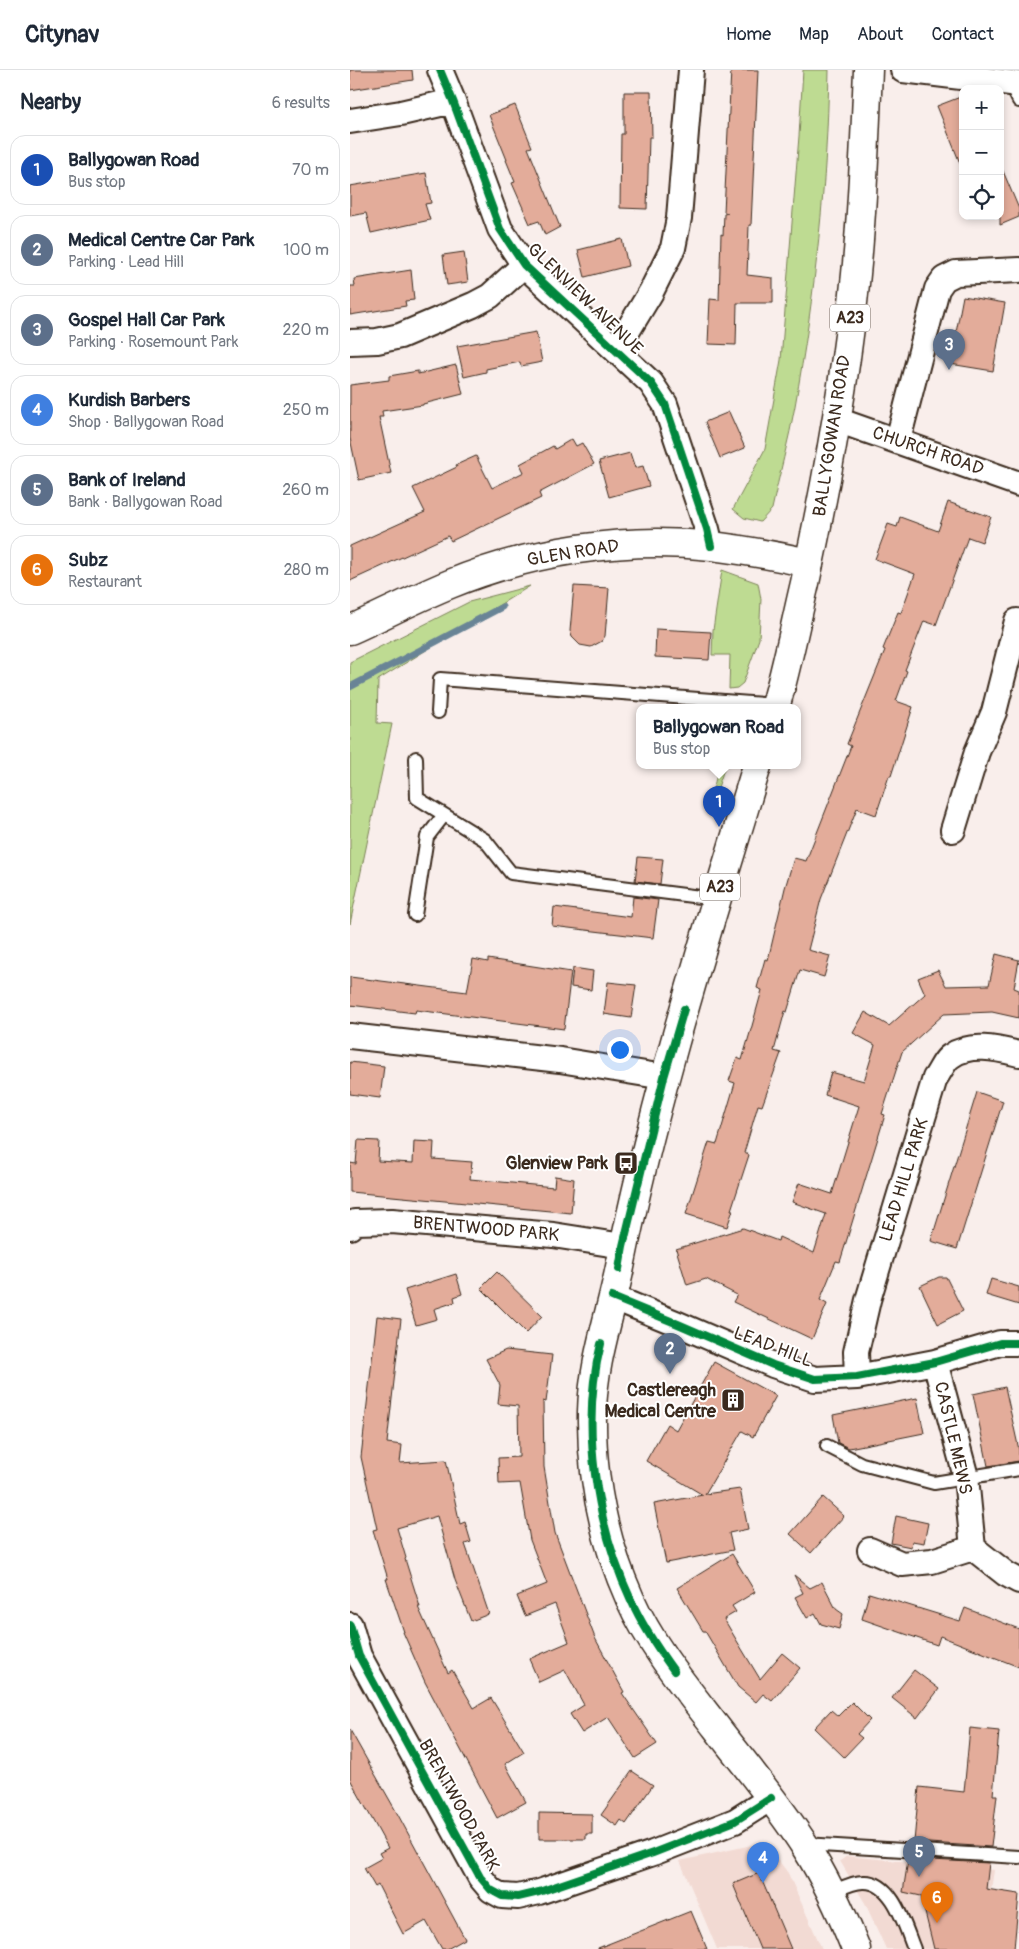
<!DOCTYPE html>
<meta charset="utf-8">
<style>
body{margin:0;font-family:Pangolin,sans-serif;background:#f2f2f3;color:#1f2937}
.controls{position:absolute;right:15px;top:15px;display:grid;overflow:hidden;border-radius:10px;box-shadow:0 2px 8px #0003}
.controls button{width:45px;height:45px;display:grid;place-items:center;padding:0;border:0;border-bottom:1px solid #e0e1e3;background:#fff;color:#1f2937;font:25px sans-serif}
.you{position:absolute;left:269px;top:979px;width:18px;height:18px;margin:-12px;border:4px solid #fff;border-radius:50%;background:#1a73e8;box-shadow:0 0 0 8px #1a73e833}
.badge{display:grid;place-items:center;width:32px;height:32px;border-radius:50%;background:#b45309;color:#fff;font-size:16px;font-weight:700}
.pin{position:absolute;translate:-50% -41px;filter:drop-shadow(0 1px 2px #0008)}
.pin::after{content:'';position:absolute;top:26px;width:18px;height:15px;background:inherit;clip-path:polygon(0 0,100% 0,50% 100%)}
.popup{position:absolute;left:286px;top:634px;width:165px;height:65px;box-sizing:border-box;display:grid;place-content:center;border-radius:10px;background:#fff;filter:drop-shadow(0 1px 4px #0005);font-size:16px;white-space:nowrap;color:#747a83}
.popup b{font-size:19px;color:#1f2937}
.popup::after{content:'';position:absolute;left:50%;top:100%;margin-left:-10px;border:10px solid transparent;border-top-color:#fff}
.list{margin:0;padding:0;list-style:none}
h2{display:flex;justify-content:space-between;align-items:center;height:65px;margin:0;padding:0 20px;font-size:21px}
h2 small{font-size:16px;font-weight:400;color:#747a83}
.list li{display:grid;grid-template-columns:32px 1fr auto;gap:15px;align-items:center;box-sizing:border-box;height:70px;margin:0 10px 10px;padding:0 10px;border:1px solid #e0e1e3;border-radius:15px}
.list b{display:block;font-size:19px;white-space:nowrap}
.list p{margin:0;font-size:16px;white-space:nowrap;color:#747a83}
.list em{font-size:16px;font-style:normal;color:#747a83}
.icon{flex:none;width:28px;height:28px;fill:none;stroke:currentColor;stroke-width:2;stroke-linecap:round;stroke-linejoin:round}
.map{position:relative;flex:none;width:669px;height:1879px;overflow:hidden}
header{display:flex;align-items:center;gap:30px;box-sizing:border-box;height:70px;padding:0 25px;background:#fff;border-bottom:1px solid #e0e1e3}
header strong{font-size:24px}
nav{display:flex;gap:28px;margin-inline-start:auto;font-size:18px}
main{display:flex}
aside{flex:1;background:#fff}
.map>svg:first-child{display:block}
.built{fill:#f2dad3}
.green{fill:#bedb92;stroke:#7c8258}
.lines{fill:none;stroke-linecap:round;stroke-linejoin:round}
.stream{stroke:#698496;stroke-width:7}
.building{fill:#e3ac9a;stroke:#3b2a1e}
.service-casing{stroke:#3b2a1e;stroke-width:16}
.minor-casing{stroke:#3b2a1e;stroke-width:28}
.tertiary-casing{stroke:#3b2a1e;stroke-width:31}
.primary-casing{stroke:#3b2a1e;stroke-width:31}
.service{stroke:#fff;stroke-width:12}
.minor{stroke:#fff;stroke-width:24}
.tertiary{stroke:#fff;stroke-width:28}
.primary{stroke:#fff;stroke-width:28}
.cycleway-casing{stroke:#fff;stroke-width:11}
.cycleway{stroke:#00873e;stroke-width:8}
.labels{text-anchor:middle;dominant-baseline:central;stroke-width:4;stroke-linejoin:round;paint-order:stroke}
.shield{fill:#fff;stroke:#766a62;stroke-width:1}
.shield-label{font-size:16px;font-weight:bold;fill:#3b2a1e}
.street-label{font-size:18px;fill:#3b2a1e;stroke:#fff}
.poi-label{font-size:18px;font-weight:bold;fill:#3b2a1e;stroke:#fff;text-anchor:end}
</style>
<header>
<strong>Citynav</strong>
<nav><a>Home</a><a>Map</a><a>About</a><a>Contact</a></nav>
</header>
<main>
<aside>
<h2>Nearby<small>6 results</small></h2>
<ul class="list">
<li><span class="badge" style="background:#1a4fb4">1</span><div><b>Ballygowan Road</b><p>Bus stop</p></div><em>70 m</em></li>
<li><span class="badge" style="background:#5c6f8a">2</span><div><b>Medical Centre Car Park</b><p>Parking · Lead Hill</p></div><em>100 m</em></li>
<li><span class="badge" style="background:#5c6f8a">3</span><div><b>Gospel Hall Car Park</b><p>Parking · Rosemount Park</p></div><em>220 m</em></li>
<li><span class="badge" style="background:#3f7fe0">4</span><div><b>Kurdish Barbers</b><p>Shop · Ballygowan Road</p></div><em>250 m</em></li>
<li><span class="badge" style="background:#5c6f8a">5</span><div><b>Bank of Ireland</b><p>Bank · Ballygowan Road</p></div><em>260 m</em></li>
<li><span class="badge" style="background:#e8710a">6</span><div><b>Subz</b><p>Restaurant</p></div><em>280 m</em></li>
</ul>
</aside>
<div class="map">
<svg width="669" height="1879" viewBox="0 0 669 1879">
<rect width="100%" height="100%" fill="#f9eeeb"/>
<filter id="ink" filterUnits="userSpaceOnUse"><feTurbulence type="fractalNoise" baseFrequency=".02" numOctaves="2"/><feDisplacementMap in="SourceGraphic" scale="10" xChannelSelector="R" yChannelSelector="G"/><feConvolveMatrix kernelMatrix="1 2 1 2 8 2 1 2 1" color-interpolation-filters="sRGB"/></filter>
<g filter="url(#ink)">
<path class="built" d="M411,1773L420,1779L438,1803L472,1879H367L330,1791Z
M497,1786L644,1800L632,1879H536L515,1833L490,1791Z"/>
<path class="green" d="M453,0H479C477,113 465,225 445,336C439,370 429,405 422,439L410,452L394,448L383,439L415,379L431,290L449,66Z
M372,500L408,513L411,529L409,569L393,613L387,618L379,619L380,585H362L363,560Z
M180,516L28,610L27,653L42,654L0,854V592L119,532Z
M369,696H375L361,739H355L359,724H362Z"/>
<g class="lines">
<path class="stream" d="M0,617L152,537"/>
</g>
<path class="building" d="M0,0H62L63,10L0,20Z
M381,0H408L401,155H399L397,205L423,208V233H387L386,275L358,274L360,229L369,230L371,164L373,165L374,144L378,143L374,142Z
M274,22H301L302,67H299L297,139L270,138L271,64H274Z
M613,26V98H612L587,36Z
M165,35L182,77L178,78L210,157L195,165L189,151L180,154L162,113L165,112L156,90H157L139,45Z
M650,94L669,139V147L650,155Z
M76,103L81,133L75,134L80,150L21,163L16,143L0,146V116Z
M272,169L278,196L235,207L228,180Z
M114,182L118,212L97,215L93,185Z
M61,200L64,230L55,231L56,236L0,245V216H5L4,209Z
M613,226L655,233L643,301L600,294Z
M186,262L192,292L171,296L170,292L136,299V302L114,307L107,276Z
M106,295L113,324L73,334V335L32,341L33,347H29L41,403L9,410L0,368V315L39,310V306L68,301V304Z
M379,342L395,378L370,388L355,352Z
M222,369L226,376L232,373L244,394L189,423L191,428L101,471L98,466L0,511V476L75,442L63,418L107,397L106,395L126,386L142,418L174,402L170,394L203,376L205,379Z
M280,383L285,398L293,396L299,416L259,427L249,391Z
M598,432L641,447L632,472L618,467L586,555L574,551L555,600L557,601L546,631L563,637L541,706H539L526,745L507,738L471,829L458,880L480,886L474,907L450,900L437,942L435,941L424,981L431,983L412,1036L408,1035L394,1083L399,1085L381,1140H383L377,1157L336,1144L359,1072L367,1074L385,1013L379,1011L387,988L392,990L402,956L412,920L407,918L415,889L418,890L435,818L444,788L456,791L501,676L497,674L535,580L533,579L548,542L551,543L565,504L525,489L538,454L547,457L550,447L588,461Z
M224,516L259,518L255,566L252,571L241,577L230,575L222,567L220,561Z
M306,559L361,562L359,590L305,587Z
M288,787L313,789L310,814L285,811Z
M283,827L308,830L303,868L202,856L204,837L281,847Z
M646,884L669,890L664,918L669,920V948L642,942L594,944L552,982L532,1044L535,1045L490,1192L486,1191L470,1230L477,1234L462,1269L383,1232L387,1225L356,1209L337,1215L326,1179L393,1158L428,1171L429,1167L464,1183L476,1144L442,1132L449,1113L482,1124L509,1036L475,1025L481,1002L514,1011L525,975L503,963L515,942L539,956L575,924L568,908L588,900L596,916L639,915Z
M123,889L138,892V889L221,902L214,959L66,940L65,943L0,935V907L117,922Z
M223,898L243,901L241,920L221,917Z
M258,912L286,915L281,948L254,944Z
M0,992L34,996L30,1028L0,1024Z
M627,1022L653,1031L607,1179L581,1171Z
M8,1070L29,1071L28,1091L63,1093L64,1071L84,1072L83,1089L122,1092L120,1109L204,1117L205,1106L224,1109L221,1143L0,1122V1093L6,1094Z
M147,1202L192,1246L176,1263L131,1218Z
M106,1204L112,1224L104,1227L105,1232L84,1239L87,1249L66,1255L55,1220Z
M589,1207H596L613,1241L588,1254L570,1216Z
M641,1209L669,1217V1235L636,1225Z
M27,1246L51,1249L37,1373L52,1375L50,1393L96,1390L110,1454L115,1452L121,1472L115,1474L139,1544L121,1551L105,1510L87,1446L47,1458L56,1488L55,1489L70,1537H68L98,1603L102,1600L124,1638L141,1628L174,1682L155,1694L176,1732L147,1748L75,1612L53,1562H54L36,1509H38L23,1460L27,1459L11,1387Z
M156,1280L202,1285L196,1332L193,1331L194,1397L205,1463L245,1568L274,1622L272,1623L307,1674L285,1688L258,1647L232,1663L220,1644L234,1635L215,1600L189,1612L179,1589L219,1572L205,1534L175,1546L167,1526L197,1514L180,1470L170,1413L149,1414L148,1388L169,1387L168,1336L148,1334L150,1315L136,1289Z
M364,1292L426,1326L403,1367L392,1361L355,1424L390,1419L398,1459L379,1463L383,1480L316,1493L304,1434L353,1425L296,1391L317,1354L326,1360Z
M655,1317L669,1380V1391L638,1396L623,1324Z
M567,1328L574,1363L499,1378L488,1373L483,1345Z
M473,1427L494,1446L461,1483L440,1464Z
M546,1446L578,1453L574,1473L562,1471L561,1477L541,1473Z
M382,1484L405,1522L382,1536L386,1542L374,1549L387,1571L410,1609L432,1583L450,1598L422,1631L413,1624L406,1632L388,1617L355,1561H353L327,1518Z
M444,1505L460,1518L472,1512L486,1539L493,1544L489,1559L471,1554L465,1543L457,1548L445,1527L453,1523Z
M519,1523L610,1551L615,1538L669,1559V1597L590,1566L587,1575L512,1549Z
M564,1600L589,1619L567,1648L542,1628Z
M502,1632L520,1650L507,1664L512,1668L494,1687L464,1658L481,1640L488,1646Z
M620,1658L649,1661L643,1725H647L641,1777L564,1772L569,1717L614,1722Z
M0,1660L47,1743L115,1869L97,1879H92L76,1851L53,1864L28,1815L25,1817L14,1798L32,1788L29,1783L38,1778L0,1709Z
M282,1701L303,1715L276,1754L271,1750L267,1756L251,1745Z
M189,1743L242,1744V1764H236V1769H189Z
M562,1789L639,1793L636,1819L669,1824L664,1879H584L571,1826L553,1822L558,1790L562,1791Z
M409,1803L413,1813L441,1879H410L383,1814Z
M341,1841L357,1879H248V1878Z"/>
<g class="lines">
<g class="service-casing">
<path id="service" d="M660,13L669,31
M88,642L90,609L426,635
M66,688L67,728L135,770L161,803L366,829
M65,845L77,767L94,745
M477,1376L512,1394L584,1413L669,1399
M454,1774L669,1787
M480,1823C490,1819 502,1812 513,1812C543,1810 555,1857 564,1879"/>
</g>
<g class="minor-casing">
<path id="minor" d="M90,0L103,31L150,159L174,195L301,313L315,334L357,459L361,476
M553,0L669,14
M0,51L51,43L103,31
M0,272L27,271L50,266L123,235L140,226L174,195
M266,280L301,222L323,178L329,148L341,0
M487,350L669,414
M548,370L587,219L594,209L606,203L669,200
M603,760L627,682L644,642L667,551
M0,966L210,990L314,1007
M0,1157L5,1152L42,1151L203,1165L273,1176
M262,1227L328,1254L423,1295L465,1309L507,1307L585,1292L650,1273H669
M585,1292L616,1407L623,1478L656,1504L669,1511
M507,1307L506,1282L518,1230L585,1008C590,1002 594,990 601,986C620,972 648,979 669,984
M520,1480L552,1494L582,1491L623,1478
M0,1555L9,1586L130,1807L141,1820L152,1826L168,1827L189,1822L303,1783L385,1751L421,1728"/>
</g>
<g class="tertiary-casing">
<path id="tertiary" d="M0,560C33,545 66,528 100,514C181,481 275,466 362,476C394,480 427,486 459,493"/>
</g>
<g class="primary-casing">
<path id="primary" d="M425,638C437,597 445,555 455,513C477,411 496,308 506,204C513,136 515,68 518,0
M407,696C357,862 304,1027 270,1197C260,1246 243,1292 242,1342C241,1406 254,1471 280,1529C301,1576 335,1617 366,1657C396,1696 428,1734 455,1776C475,1807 492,1844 506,1879"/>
</g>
<use href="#service" class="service"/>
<use href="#minor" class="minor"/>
<use href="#tertiary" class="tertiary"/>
<use href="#primary" class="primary"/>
<g class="cycleway-casing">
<path id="cycleway" d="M90,0L103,31L150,159L174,195L301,313L315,334L357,459L361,476
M269,1199L273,1176L314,1007L334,939
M262,1227L328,1254L423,1295L465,1309L507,1307L585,1292L650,1273H669
M251,1274C230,1355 246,1455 281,1530C292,1555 308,1579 324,1601
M0,1555L9,1586L130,1807L141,1820L152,1826L168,1827L189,1822L303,1783L385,1751L421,1728"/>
</g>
<use href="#cycleway" class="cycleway"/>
</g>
</g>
<defs>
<g id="bus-square" transform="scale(1.25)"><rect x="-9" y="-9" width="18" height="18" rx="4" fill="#3b2a1e" stroke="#fff"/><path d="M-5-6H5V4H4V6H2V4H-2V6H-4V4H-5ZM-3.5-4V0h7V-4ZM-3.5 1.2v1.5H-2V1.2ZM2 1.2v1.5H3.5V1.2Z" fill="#fff"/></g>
<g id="building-square" transform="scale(1.25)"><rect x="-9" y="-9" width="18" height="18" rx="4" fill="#3b2a1e" stroke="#fff"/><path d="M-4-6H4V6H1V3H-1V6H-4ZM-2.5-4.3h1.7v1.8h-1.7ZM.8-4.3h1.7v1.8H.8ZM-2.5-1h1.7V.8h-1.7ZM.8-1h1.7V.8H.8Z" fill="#fff"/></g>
</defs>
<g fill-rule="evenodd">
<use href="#bus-square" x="276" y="1093"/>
<use href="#building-square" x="383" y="1330"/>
</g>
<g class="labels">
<g class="shield">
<rect x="480" y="234.5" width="40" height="27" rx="4"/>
<rect x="350" y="803.5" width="40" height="27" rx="4"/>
</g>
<g class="shield-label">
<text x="500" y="248">A23</text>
<text x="370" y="817">A23</text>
</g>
<g class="street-label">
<text transform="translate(235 229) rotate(44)">GLENVIEW AVENUE</text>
<text transform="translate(482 366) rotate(-81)">BALLYGOWAN ROAD</text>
<text transform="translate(578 381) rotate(19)">CHURCH ROAD</text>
<text transform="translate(223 483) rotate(-9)">GLEN ROAD</text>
<text transform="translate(554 1110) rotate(-73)">LEAD HILL PARK</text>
<text transform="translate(136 1159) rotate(5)">BRENTWOOD PARK</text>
<text transform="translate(423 1277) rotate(21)">LEAD HILL</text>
<text transform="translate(603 1368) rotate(77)">CASTLE MEWS</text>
<text transform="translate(109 1735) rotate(61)">BRENTWOOD PARK</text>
</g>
<g class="poi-label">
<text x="258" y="1093">Glenview Park</text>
<text x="366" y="1320">Castlereagh<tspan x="366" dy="21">Medical Centre</tspan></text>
</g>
</g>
</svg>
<div class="controls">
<button>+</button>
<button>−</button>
<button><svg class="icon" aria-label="locate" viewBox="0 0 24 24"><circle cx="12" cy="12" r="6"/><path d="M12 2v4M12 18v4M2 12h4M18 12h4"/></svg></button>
</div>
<div class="you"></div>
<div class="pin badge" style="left:369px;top:757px;background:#1a4fb4">1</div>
<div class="popup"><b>Ballygowan Road</b>Bus stop</div>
<div class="pin badge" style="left:320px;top:1304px;background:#5c6f8a">2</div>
<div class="pin badge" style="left:599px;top:300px;background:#5c6f8a">3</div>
<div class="pin badge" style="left:413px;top:1813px;background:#3f7fe0">4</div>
<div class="pin badge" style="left:569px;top:1807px;background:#5c6f8a">5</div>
<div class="pin badge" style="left:587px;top:1853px;background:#e8710a">6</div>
</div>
</main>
